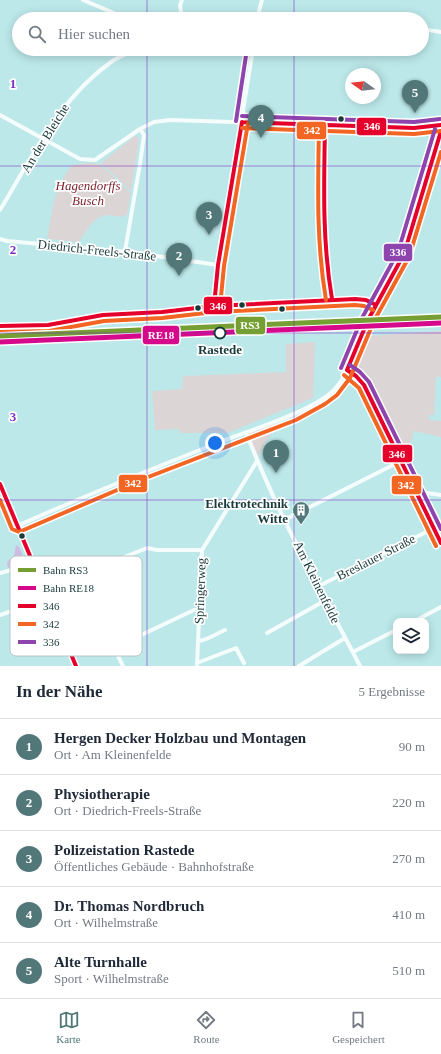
<!DOCTYPE html>
<html lang="de">
<meta charset="utf-8">
<style>
body{margin:0;font-family:Georgia,serif;background:#f2f2f3;color:#1f2937}
.controls{position:absolute;right:12px;bottom:12px;display:grid;overflow:hidden;border-radius:8px;box-shadow:0 2px 10px #0003}
.controls button{width:36px;height:36px;display:grid;place-items:center;padding:0;border:0;border-bottom:1px solid #e0e1e3;background:#fff;color:#1f2937;font:20px sans-serif}
.compass{position:absolute;left:345px;top:68px;width:36px;height:36px;border-radius:50%;background:#fff;box-shadow:0 2px 10px #0003;rotate:284deg}
.you{position:absolute;left:215px;top:443px;width:14px;height:14px;margin:-10px;border:3px solid #fff;border-radius:50%;background:#1a73e8;box-shadow:0 0 0 6px #1a73e833}
.badge{display:grid;place-items:center;width:26px;height:26px;border-radius:50%;background:#517778;color:#fff;font-size:13px;font-weight:700}
.pin{position:absolute;translate:-50% -33px;filter:drop-shadow(0 1px 2px #0008)}
.pin::after{content:'';position:absolute;top:21px;width:14px;height:12px;background:inherit;clip-path:polygon(0 0,100% 0,50% 100%)}
.list{margin:0;padding:0;list-style:none}
h2{display:flex;justify-content:space-between;align-items:center;height:52px;margin:0;padding:0 16px;font-size:17px}
h2 small{font-size:13px;font-weight:400;color:#747a83}
.list li{display:grid;grid-template-columns:26px 1fr auto;gap:12px;align-items:center;box-sizing:border-box;height:56px;padding:0 16px;border-top:1px solid #e0e1e3}
.list b{display:block;font-size:15px;white-space:nowrap}
.list p{margin:0;font-size:13px;white-space:nowrap;color:#747a83}
.list em{font-size:13px;font-style:normal;color:#747a83}
.icon{flex:none;width:22px;height:22px;fill:none;stroke:currentColor;stroke-width:2;stroke-linecap:round;stroke-linejoin:round}
.map{position:relative;flex:none;width:441px;height:666px;overflow:hidden}
.search{position:absolute;background:#fff;box-shadow:0 2px 10px #0003;left:12px;right:12px;top:12px;height:44px;display:flex;align-items:center;gap:10px;box-sizing:border-box;padding:0 14px;border-radius:22px;color:#747a83;font-size:15px}
.sheet{height:332px;background:#fff}
nav{display:flex;justify-content:space-around;align-items:center;box-sizing:border-box;height:56px;border-top:1px solid #e0e1e3;background:#fff;font-size:11px;color:#747a83}
nav a{display:grid;justify-items:center;gap:2px}
nav .on{color:#517778}
.map>svg:first-child{display:block}
.green{fill:#dcd5d6}
.water{fill:#cebce5}
.lines{fill:none;stroke-linecap:round;stroke-linejoin:round}
.street{stroke:#f5fcfc;stroke-width:4}
.secondary{stroke:#f5fcfc;stroke-width:6}
.bus-1-casing{stroke:#fff;stroke-width:7}
.bus-2-casing{stroke:#fff;stroke-width:7}
.bus-3-casing{stroke:#fff;stroke-width:7}
.bus-1{stroke:#e4002b;stroke-width:4}
.bus-2{stroke:#f26522;stroke-width:4}
.bus-3{stroke:#8e44ad;stroke-width:4}
.rail-1-casing{stroke:#fff;stroke-width:8}
.rail-2-casing{stroke:#fff;stroke-width:8}
.rail-1{stroke:#759f32;stroke-width:5}
.rail-2{stroke:#d7098b;stroke-width:5}
.grid{fill:none;stroke:#7b2cbf;stroke-width:1;stroke-opacity:0.55}
.bus-dot{fill:#183a3b;stroke:#fff;stroke-width:1.5}
.stop-dot{fill:#fff;stroke:#183a3b;stroke-width:2}
.labels{text-anchor:middle;dominant-baseline:central;stroke-width:3.5;stroke-linejoin:round;paint-order:stroke}
.street-label{font-size:13px;fill:#183a3b;stroke:#fff}
.park-label{font-size:13px;font-style:italic;fill:#7a1f2b;stroke:#fff}
.stop-label{font-size:13px;font-weight:bold;fill:#183a3b;stroke:#fff}
.poi-label{font-size:13px;font-weight:bold;fill:#183a3b;stroke:#fff;text-anchor:end}
.key{fill:#fff;stroke:#bac4c4;stroke-width:1}
.key-label{font-size:11px;fill:#183a3b}
.grid-label{font-size:13px;text-anchor:middle;font-weight:bold;fill:#7b2cbf;stroke:#fff;stroke-width:3.5;stroke-linejoin:round;paint-order:stroke}
.line-badge{stroke:#fff;stroke-width:1.5}
.badge-label{font-size:11px;text-anchor:middle;font-weight:bold;fill:#fff}
</style>
<div class="map">
<svg width="441" height="666" viewBox="0 0 441 666">
<rect width="100%" height="100%" fill="#bce8ea"/>
<path class="green" d="M136,135L139,139L131,191L101,163Z
M88,163L100,164L131,193L127,215C120,218 116,216 109,215C95,214 86,232 79,242L47,239C53,209 52,191 72,165Z
M441,331V377H436L434,415H429V420L441,421V437L414,431L408,452L402,456L366,384L352,367L368,336Z
M315,342L313,398L227,433H180L179,429L155,430L152,391L182,389L183,376L286,372V344Z
M278,421L257,458L248,433Z"/>
<path class="water" d="M16,545L19,547C22,552 24,558 23,564L8,568L7,562L14,556Z"/>
<g class="lines">
<path class="street" d="M83,0L128,19
M182,0L180,5L182,19
M310,15L340,19
M248,19H257
M257,19L262,0
M422,29L441,32
M0,115L80,159L95,160L140,129L154,122L170,120L414,128L441,125
M325,125L323,219L327,270L332,299
M0,210C33,156 58,100 111,62C119,56 130,53 139,49
M0,239L7,241L128,252L218,265
M125,251L140,164L144,135L140,129
M214,306L218,265L253,49
M0,326L48,325L103,315L162,312L214,306L355,299L366,300L376,305
M347,370L356,376L364,385L441,543
M246,432C277,513 320,589 360,666
M418,496L427,493L441,495
M286,519L401,461
M17,526C82,497 149,470 215,444C247,431 309,413 333,391C352,372 358,341 369,318C380,296 394,277 404,254L441,131
M0,573L33,564
M319,586L434,528
M44,589L147,548L157,550H202
M0,615L48,598
M415,621L441,607
M267,633L326,600
M198,641C208,640 215,634 225,630
M353,652L396,630
M197,663L236,648L244,663
M123,666L118,656V646L194,610H199
M197,666L202,550L257,461
M299,666L345,638"/>
<path class="secondary" d="M0,484L76,666"/>
<g class="bus-1-casing">
<path id="bus-1" d="M242,122L414,128L441,125
M325,125C324,184 322,240 332,299
M214,306L218,265L242,122
M0,326L48,325L103,315L162,312L214,306L355,299L366,300L376,305
M347,370L368,320L404,254L441,131
M347,370L356,376L364,385L441,543
M0,484L76,666"/>
</g>
<g class="bus-2-casing">
<path id="bus-2" d="M319,125C318,185 316,241 326,300
M242,128L414,134L441,131
M220,307L224,266L248,123
M0,332L49,331L104,321L162,318L214,312L355,305L364,306L373,310
M344,375L359,388L436,546
M0,500L12,529L19,532L143,479L296,420L325,404L337,395L350,378L374,321L409,257L441,152"/>
</g>
<g class="bus-3-casing">
<path id="bus-3" d="M242,116L414,122L440,119
M236,121L247,49
M350,365L360,372L369,382L441,529
M341,368L362,318L398,252L435,129"/>
</g>
<use href="#bus-1" class="bus-1"/>
<use href="#bus-2" class="bus-2"/>
<use href="#bus-3" class="bus-3"/>
<g class="rail-1-casing">
<path id="rail-1" d="M0,336L441,317"/>
</g>
<g class="rail-2-casing">
<path id="rail-2" d="M0,342L441,323"/>
</g>
<use href="#rail-1" class="rail-1"/>
<use href="#rail-2" class="rail-2"/>
</g>
<path class="grid" d="M147,0V19M294,0V19M147,49V666M294,49V666M0,166H441M0,333H441M0,500H441"/>
<defs>
<g id="building-pin" transform="scale(0.9)"><path d="M0 17L-7.5 6A9.5 9.5 0 1 1 7.5 6Z" fill="#517778" stroke="#fff"/><path d="M-4-6H4V6H1V3H-1V6H-4ZM-2.5-4.3h1.7v1.8h-1.7ZM.8-4.3h1.7v1.8H.8ZM-2.5-1h1.7V.8h-1.7ZM.8-1h1.7V.8H.8Z" fill="#fff"/></g>
</defs>
<g fill-rule="evenodd">
<use href="#building-pin" x="301" y="510"/>
</g>
<g class="bus-dot">
<circle cx="341" cy="119" r="3.5"/>
<circle cx="242" cy="305" r="3.5"/>
<circle cx="198" cy="308" r="3.5"/>
<circle cx="282" cy="309" r="3.5"/>
<circle cx="22" cy="536" r="3.5"/>
</g>
<circle class="stop-dot" cx="220" cy="333" r="5.5"/>
<g class="labels">
<g class="street-label">
<text transform="translate(45 138) rotate(-58)">An der Bleiche</text>
<text transform="translate(97 250) rotate(6)">Diedrich-Freels-Straße</text>
<text transform="translate(376 557) rotate(-27)">Breslauer Straße</text>
<text transform="translate(317 582) rotate(64)">Am Kleinenfelde</text>
<text transform="translate(200 591) rotate(-88)">Springerweg</text>
</g>
<g class="park-label">
<text x="88" y="185">Hagendorffs<tspan x="88" dy="15">Busch</tspan></text>
</g>
<g class="stop-label">
<text x="220" y="349">Rastede</text>
</g>
<g class="poi-label">
<text x="288" y="503">Elektrotechnik<tspan x="288" dy="15">Witte</tspan></text>
</g>
</g>
<rect x="10" y="556" width="132" height="100" rx="6" class="key"/>
<rect x="18" y="568" width="18" height="4" fill="#759f32"/>
<rect x="18" y="586" width="18" height="4" fill="#d7098b"/>
<rect x="18" y="604" width="18" height="4" fill="#e4002b"/>
<rect x="18" y="622" width="18" height="4" fill="#f26522"/>
<rect x="18" y="640" width="18" height="4" fill="#8e44ad"/>
<g class="key-label">
<text x="43" y="574">Bahn RS3</text>
<text x="43" y="592">Bahn RE18</text>
<text x="43" y="610">346</text>
<text x="43" y="628">342</text>
<text x="43" y="646">336</text>
</g>
<g class="grid-label">
<text x="13" y="88">1</text>
<text x="13" y="254">2</text>
<text x="13" y="421">3</text>
</g>
<g class="line-badge">
<rect x="356" y="117" width="31" height="19" rx="4" fill="#e4002b"/>
<rect x="296" y="121" width="31" height="19" rx="4" fill="#f26522"/>
<rect x="383" y="243" width="30" height="19" rx="4" fill="#8e44ad"/>
<rect x="203" y="296" width="30" height="19" rx="4" fill="#e4002b"/>
<rect x="235" y="316" width="31" height="19" rx="4" fill="#759f32"/>
<rect x="142" y="325" width="38" height="20" rx="4" fill="#d7098b"/>
<rect x="382" y="444" width="31" height="19" rx="4" fill="#e4002b"/>
<rect x="118" y="474" width="30" height="19" rx="4" fill="#f26522"/>
<rect x="391" y="475" width="31" height="20" rx="4" fill="#f26522"/>
</g>
<g class="badge-label">
<text x="372" y="130">346</text>
<text x="312" y="134">342</text>
<text x="398" y="256">336</text>
<text x="218" y="310">346</text>
<text x="250" y="329">RS3</text>
<text x="161" y="339">RE18</text>
<text x="397" y="458">346</text>
<text x="133" y="487">342</text>
<text x="406" y="489">342</text>
</g>
</svg>
<div class="controls">
<button><svg class="icon" aria-label="layers" viewBox="0 0 24 24"><path d="M12 4l9 5-9 5-9-5zM3 14l9 5 9-5"/></svg></button>
</div>
<svg class="compass" viewBox="-18 -18 36 36"><path d="M0-13l5 13h-10z" fill="#e53935"/><path d="M0 13l5-13h-10z" fill="#747a83"/></svg>
<div class="you"></div>
<div class="pin badge" style="left:276px;top:473px">1</div>
<div class="pin badge" style="left:179px;top:276px">2</div>
<div class="pin badge" style="left:209px;top:235px">3</div>
<div class="pin badge" style="left:261px;top:138px">4</div>
<div class="pin badge" style="left:415px;top:113px">5</div>
<div class="search"><svg class="icon" aria-label="search" viewBox="0 0 24 24"><circle cx="10" cy="10" r="6"/><path d="M15 15l6 6"/></svg>Hier suchen</div>
</div>
<section class="sheet">
<h2>In der Nähe<small>5 Ergebnisse</small></h2>
<ul class="list">
<li><span class="badge">1</span><div><b>Hergen Decker Holzbau und Montagen</b><p>Ort · Am Kleinenfelde</p></div><em>90 m</em></li>
<li><span class="badge">2</span><div><b>Physiotherapie</b><p>Ort · Diedrich-Freels-Straße</p></div><em>220 m</em></li>
<li><span class="badge">3</span><div><b>Polizeistation Rastede</b><p>Öffentliches Gebäude · Bahnhofstraße</p></div><em>270 m</em></li>
<li><span class="badge">4</span><div><b>Dr. Thomas Nordbruch</b><p>Ort · Wilhelmstraße</p></div><em>410 m</em></li>
<li><span class="badge">5</span><div><b>Alte Turnhalle</b><p>Sport · Wilhelmstraße</p></div><em>510 m</em></li>
</ul>
</section>
<nav>
<a class="on"><svg class="icon" aria-label="map" viewBox="0 0 24 24"><path d="M3 6l6-2 6 2 6-2v14l-6 2-6-2-6 2zM9 4v14M15 6v14"/></svg>Karte</a>
<a><svg class="icon" aria-label="directions" viewBox="0 0 24 24"><path d="M12 3l9 9-9 9-9-9zM9 14v-3h6M13 9l2 2-2 2"/></svg>Route</a>
<a><svg class="icon" aria-label="saved" viewBox="0 0 24 24"><path d="M7 4h10v16l-5-4-5 4z"/></svg>Gespeichert</a>
</nav>
